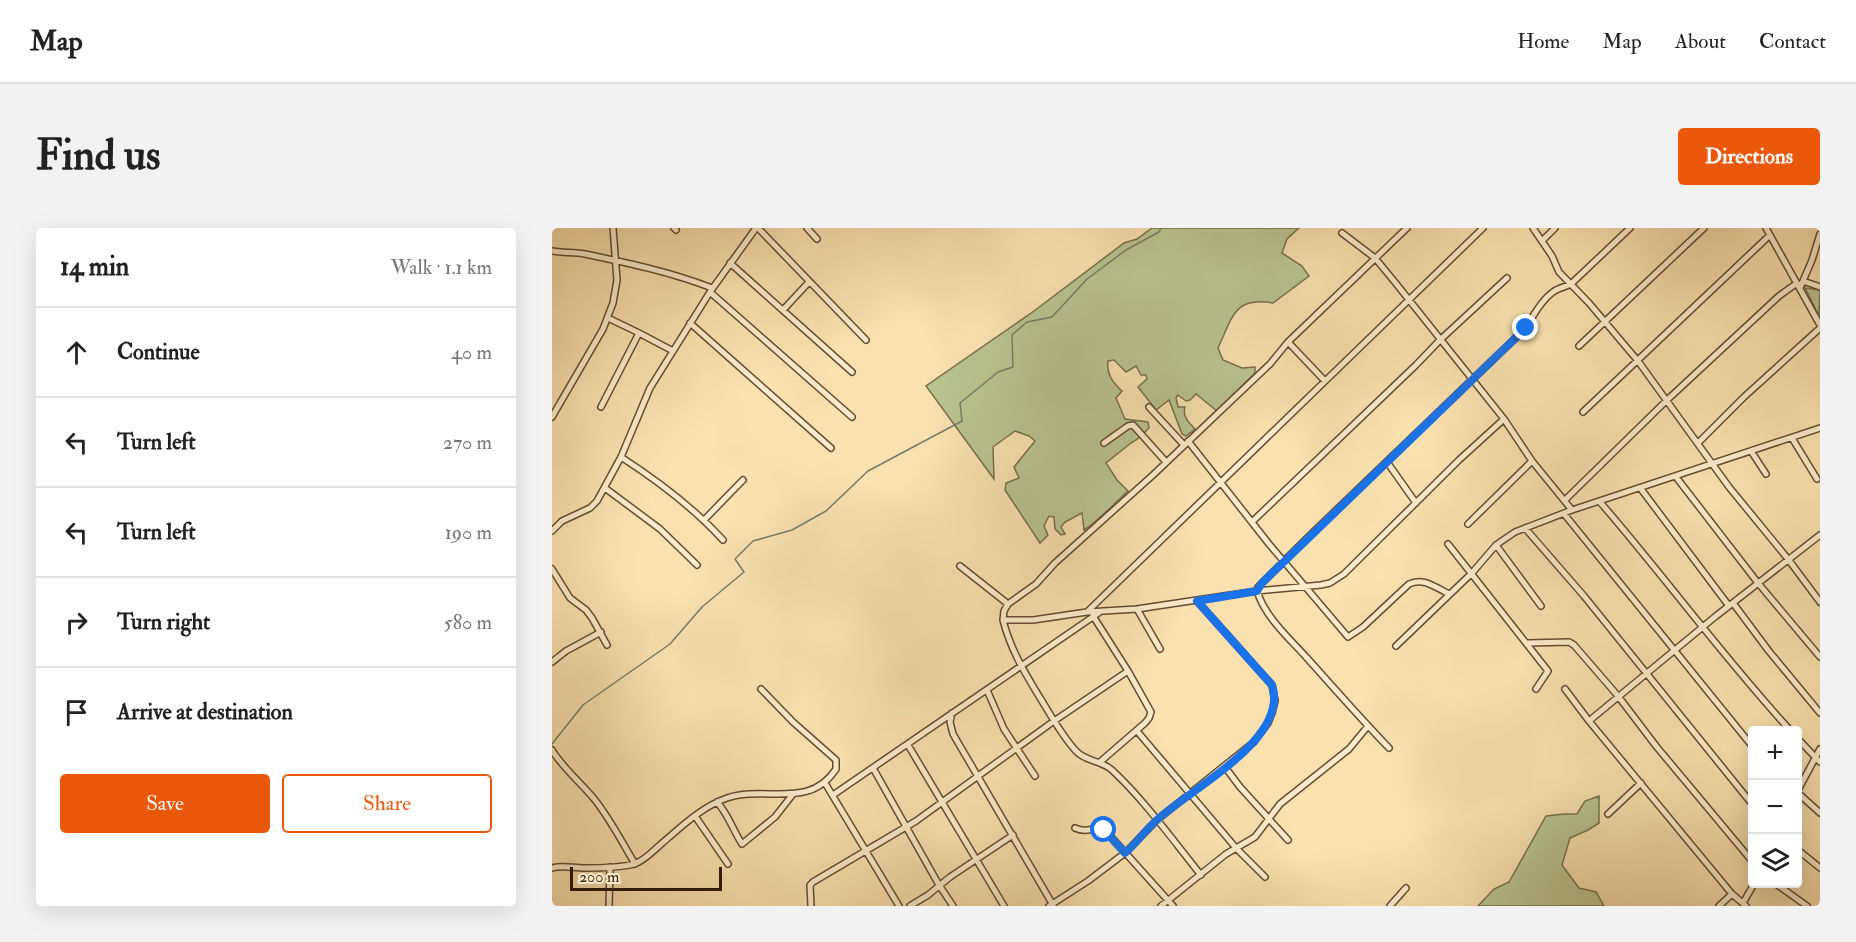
<!DOCTYPE html>
<meta charset="utf-8">
<style>
body{margin:0;font-family:"IM FELL Double Pica",serif;background:#f2f2f2;color:#222}
.controls{position:absolute;right:18px;bottom:18px;display:grid;overflow:hidden;border-radius:6px;box-shadow:0 6px 24px #0002}
.controls button{width:54px;height:54px;display:grid;place-items:center;padding:0;border:0;border-bottom:2px solid #e0e0e0;background:#fff;color:#222;font:30px sans-serif}
.scale{position:absolute;left:18px;bottom:15px;width:152px;box-sizing:border-box;padding-left:6px;border:3px solid #351b08;border-top:0;font-size:16px;line-height:21px;white-space:nowrap;color:#351b08;-webkit-text-stroke:4px #fceccb;paint-order:stroke}
.stop{position:absolute;width:18px;height:18px;margin:-14px;border:4px solid #1a73e8;border-radius:50%;background:#fff}
.stop.end{background:#1a73e8;border-color:#fff;box-shadow:0 2px 6px #0008}
.list{margin:0;padding:0;list-style:none}
h2{display:flex;justify-content:space-between;align-items:center;height:78px;margin:0;padding:0 24px;font-size:26px}
h2 small{font-size:20px;font-weight:400;color:#767676}
.list li{display:grid;grid-template-columns:39px 1fr auto;gap:18px;align-items:center;box-sizing:border-box;height:90px;padding:0 24px;border-top:2px solid #e0e0e0}
.list b{display:block;font-size:22px;white-space:nowrap}
.list em{font-size:20px;font-style:normal;color:#767676}
.actions{display:flex;gap:12px;padding:18px 24px}
.actions a{flex:1;padding:14px 0;border:2px solid #ea580c;border-radius:6px;text-align:center;font-size:21px;color:#ea580c}
.actions .main{background:#ea580c;color:#fff}
.icon{flex:none;width:33px;height:33px;fill:none;stroke:currentColor;stroke-width:2;stroke-linecap:round;stroke-linejoin:round}
.map{position:relative;flex:none;width:1268px;height:678px;overflow:hidden;border-radius:6px}
header{display:flex;align-items:center;gap:36px;box-sizing:border-box;height:84px;padding:0 30px;background:#fff;border-bottom:2px solid #e0e0e0}
header strong{font-size:28px}
nav{display:flex;gap:33px;margin-inline-start:auto;font-size:21px}
.intro{display:flex;align-items:center;justify-content:space-between;box-sizing:border-box;height:144px;padding:0 36px}
h1{margin:0;font-size:42px}
.button{padding:15px 27px;border-radius:6px;background:#ea580c;color:#fff;font-size:21px;font-weight:700}
main{display:flex;gap:36px;padding:0 36px}
aside{flex:1;background:#fff;border-radius:6px;box-shadow:0 6px 24px #0002}
.map>svg:first-child{display:block}
.green{fill:#b9c48f;stroke:#77704c;stroke-width:1.5}
.lines{fill:none;stroke-linecap:round;stroke-linejoin:round}
.stream{stroke:#747d68;stroke-width:1.5}
.minor-casing{stroke:#664c32;stroke-width:8}
.minor{stroke:#fceccb;stroke-width:5}
.route{stroke:#1a73e8;stroke-width:8}
</style>
<header>
<strong>Map</strong>
<nav><a>Home</a><a>Map</a><a>About</a><a>Contact</a></nav>
</header>
<div class="intro"><h1>Find us</h1><a class="button">Directions</a></div>
<main>
<aside>
<h2>14 min<small>Walk · 1.1 km</small></h2>
<ul class="list">
<li><svg class="icon" aria-label="ahead" viewBox="0 0 24 24"><path d="M12 20V5M6 11l6-6 6 6"/></svg><div><b>Continue</b></div><em>40 m</em></li>
<li><svg class="icon" aria-label="left" viewBox="0 0 24 24"><path d="M17 20v-9H6M10 6l-5 5 5 5"/></svg><div><b>Turn left</b></div><em>270 m</em></li>
<li><svg class="icon" aria-label="left" viewBox="0 0 24 24"><path d="M17 20v-9H6M10 6l-5 5 5 5"/></svg><div><b>Turn left</b></div><em>190 m</em></li>
<li><svg class="icon" aria-label="right" viewBox="0 0 24 24"><path d="M7 20v-9h11M14 6l5 5-5 5"/></svg><div><b>Turn right</b></div><em>580 m</em></li>
<li><svg class="icon" aria-label="arrive" viewBox="0 0 24 24"><path d="M6 21V4h12l-3 4 3 4H6"/></svg><div><b>Arrive at destination</b></div></li>
</ul>
<div class="actions"><a class="main">Save</a><a>Share</a></div>
</aside>
<div class="map">
<svg width="1268" height="678" viewBox="0 0 1268 678">
<rect width="100%" height="100%" fill="#fae1af"/>
<filter id="stains"><feTurbulence type="fractalNoise" baseFrequency=".00333" numOctaves="4"/><feColorMatrix values="0 0 0 0 .2 0 0 0 0 .09 0 0 0 0 .02 0 0 0 .5 -.17"/></filter>
<radialGradient id="worn" r=".72"><stop offset=".6" stop-color="#630" stop-opacity="0"/><stop offset="1" stop-color="#630" stop-opacity=".3"/></radialGradient>
<path class="green" d="M600,0H747L735,11L730,25L750,38L757,48L721,75C681,68 680,91 666,120L671,132L690,140L703,139V145L665,183L644,166L638,172L634,173L626,167L624,170L626,179H633C630,188 637,195 643,201L634,208L630,206L617,172L604,182L586,159L595,151L594,147H589L584,138L574,144L562,132L556,133C554,146 561,155 570,163L564,170L573,191L596,194L597,200L587,210L579,215L554,235L565,252L576,263C561,276 549,291 532,302L530,285L513,294L509,299L513,306L509,307L503,301L502,289L497,288L492,298L496,307L488,315L453,262L454,255L467,250L462,239L483,213L477,208L463,203L441,219L442,251L374,158L482,83L572,15L585,11Z
M1253,60L1268,62L1267,88Z
M1047,568V595L1036,602L1018,610L1010,637L1027,660L1044,664L1052,678H926L942,661L957,654L994,588L1012,586H1025L1033,573Z"/>
<g class="lines">
<path class="stream" d="M0,516L31,477L118,416L150,379L192,344L183,331L201,313L240,302L274,283L316,243L410,193L408,175L446,144L461,139L460,107L475,94L500,89L535,51L574,22L607,4L609,0"/>
<g class="minor-casing">
<path id="minor" d="M122,0L124,2
M206,0L314,112
M255,0L265,11
M855,0L736,114L718,136L601,247L503,335L484,356L456,376L452,383L451,392H481L535,384L585,381L705,363L769,357L778,355L792,346L907,232L952,191
M981,0L1000,28L1007,44L1037,75L1086,133L1177,259L1236,331L1268,374
M1214,0L1268,97
M790,5L823,30L842,53L952,191L980,233L1020,282
M990,13L1003,0
M0,23C11,25 22,24 33,26C76,35 119,44 160,60
M178,35L300,144
M1251,53L1268,59
M1248,60L1260,32L1268,6
M158,64L300,189
M231,82L257,54
M138,95L279,220
M87,105L121,123
M736,114L773,153
M1027,118L1152,0
M49,179L87,105L56,90
M597,179L632,217
M1031,184L1218,7
M0,189L51,101L61,75L65,52L61,0
M1240,210L1265,251
M636,213L717,316L796,409L811,399L857,356C871,349 883,359 897,366
M552,215L576,198L581,197L614,234
M1146,215L1192,169L1268,100
M1199,223L1214,246
M69,229C106,253 142,280 171,312
M835,234L864,275
M1124,249L1206,355L1268,429
M53,260L108,301L145,337
M1089,261L1177,378
M1013,272L1114,173L1227,68L1245,55
M1048,274C1113,349 1171,429 1238,502
M1013,287L1200,518
M152,292L191,252
M701,293L864,137L888,112L955,50
M916,296L980,233
M973,300L1032,368L1200,576
M0,303L10,293L38,280L45,273L69,229L98,160L158,64L204,0
M896,316L996,443L984,461
M944,317L989,378
M408,338L456,376
M0,341L18,370L34,382L40,390L55,417
M1181,375L1216,422L1268,485
M585,381L608,421
M535,384L931,0
M541,388L576,443L599,484L597,490L593,495L548,534
M451,392C459,424 476,450 493,478C502,493 512,510 524,523C534,534 549,532 560,542C593,573 620,611 649,647
M975,415L1017,414L1022,417L1066,468L1104,518L1200,633
M844,418L920,345L944,317L963,304L1020,282L1268,200
M0,434L14,423L49,404
M1013,461L1037,493L1180,666L1194,678
M435,462L452,501L483,548
M400,485L398,494L401,506L501,677
M1037,493L1164,388L1268,307
M585,503L684,620L713,649
M1246,511L1268,534
M356,517L452,678
M837,520C809,491 782,460 755,430C737,410 713,389 705,363L706,359L754,311L974,100C980,89 991,71 1001,64C1006,60 1013,59 1019,56L1078,0
M0,522C9,538 30,556 43,572C58,591 70,614 83,636
M673,539L688,559L736,612
M321,540L387,657L401,678
M273,555L347,678
M1246,562L1268,521
M1246,565L1268,585
M281,567L548,384
M165,574C176,586 181,602 190,616L223,589L241,566
M1056,586L1089,555
M143,588L176,636
M523,600C536,606 542,598 552,601L621,678
M1246,622L1268,640
M0,640C10,637 21,640 32,640C48,640 67,640 82,636C92,633 100,624 108,617C128,600 149,579 175,570C214,557 257,582 284,541V532L241,494L209,461
M1224,656L1255,678
M1191,675L1202,656
M57,678L58,639
M259,678L258,657L261,654L364,593L502,493L576,443
M358,678L376,667L398,649L461,607
M497,678L536,653L573,625L605,592L702,514L716,495L720,485L723,473L720,457L645,373
M609,678L674,626L703,609L728,576L797,521L816,498
M838,678L854,660
M1167,678L1180,666"/>
</g>
<use href="#minor" class="minor"/>
</g>
<g class="lines">
<path class="route" d="M552,602L573,625C585,615 593,602 605,592C638,561 738,511 720,457L645,373L705,363L710,355L974,100"/>
</g>
<rect width="100%" height="100%" filter="url(#stains)"/>
<rect width="100%" height="100%" fill="url(#worn)"/>
</svg>
<div class="controls">
<button>+</button>
<button>−</button>
<button><svg class="icon" aria-label="layers" viewBox="0 0 24 24"><path d="M12 4l9 5-9 5-9-5zM3 14l9 5 9-5"/></svg></button>
</div>
<div class="scale">200 m</div>
<div class="stop" style="left:552px;top:602px"></div>
<div class="stop end" style="left:974px;top:100px"></div>
</div>
</main>
